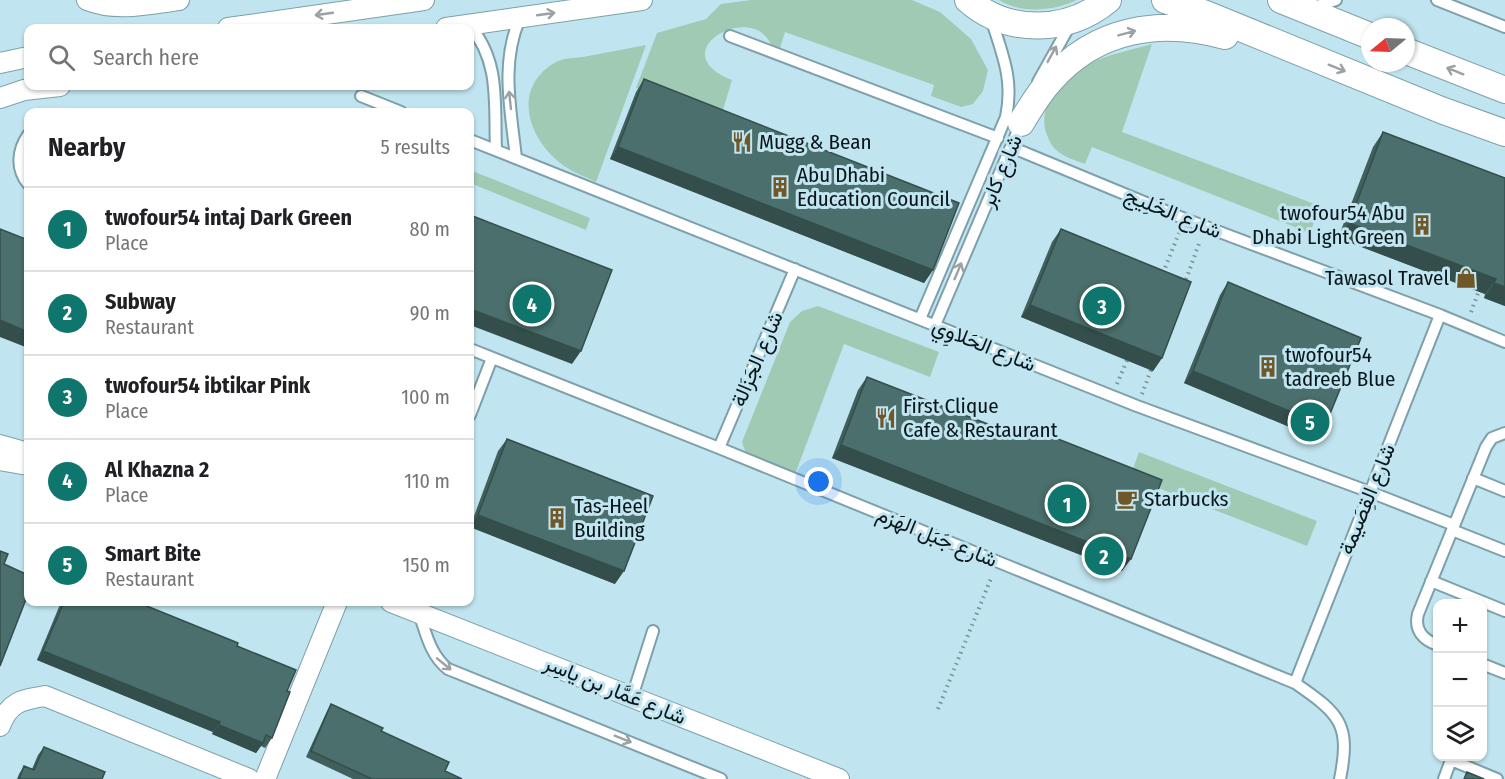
<!DOCTYPE html>
<meta charset="utf-8">
<style>
body{margin:0;font-family:"Fira Sans Condensed",Vazirmatn,sans-serif;background:#f2f2f2;color:#202124}
.controls{position:absolute;right:18px;bottom:18px;display:grid;overflow:hidden;border-radius:12px;box-shadow:0 2px 4px #0004}
.controls button{width:54px;height:54px;display:grid;place-items:center;padding:0;border:0;border-bottom:2px solid #e0e0e0;background:#fff;color:#202124;font:30px sans-serif}
.compass{position:absolute;left:1361px;top:18px;width:54px;height:54px;border-radius:50%;background:#fff;box-shadow:0 2px 4px #0004;rotate:251deg}
.you{position:absolute;left:819px;top:482px;width:21px;height:21px;margin:-15px;border:4px solid #fff;border-radius:50%;background:#1a73e8;box-shadow:0 0 0 9px #1a73e833}
.badge{display:grid;place-items:center;width:39px;height:39px;border-radius:50%;background:#0f766e;color:#fff;font-size:20px;font-weight:700}
.pin{position:absolute;translate:-50% -50%;border:3px solid #fff;box-shadow:0 2px 6px #0006}
.list{margin:0;padding:0;list-style:none}
h2{display:flex;justify-content:space-between;align-items:center;height:78px;margin:0;padding:0 24px;font-size:26px}
h2 small{font-size:20px;font-weight:400;color:#757577}
.list li{display:grid;grid-template-columns:39px 1fr auto;gap:18px;align-items:center;box-sizing:border-box;height:84px;padding:0 24px;border-top:2px solid #e0e0e0}
.list b{display:block;font-size:22px;white-space:nowrap}
.list p{margin:0;font-size:20px;white-space:nowrap;color:#757577}
.list em{font-size:20px;font-style:normal;color:#757577}
.icon{flex:none;width:33px;height:33px;fill:none;stroke:currentColor;stroke-width:2;stroke-linecap:round;stroke-linejoin:round}
.map{position:relative;flex:none;width:1505px;height:779px;overflow:hidden}
.search{position:absolute;background:#fff;box-shadow:0 2px 4px #0004;left:24px;top:24px;width:450px;height:66px;display:flex;align-items:center;gap:15px;box-sizing:border-box;padding:0 21px;border-radius:12px;color:#757577;font-size:22px}
.panel{position:absolute;background:#fff;box-shadow:0 2px 4px #0004;left:24px;top:108px;width:450px;height:498px;border-radius:12px}
.map>svg:first-child{display:block}
.green{fill:#a0cab4}
.lines{fill:none;stroke-linecap:round;stroke-linejoin:round}
.service-casing{stroke:#7da0aa;stroke-width:14}
.minor-casing{stroke:#7da0aa;stroke-width:22}
.tertiary-casing{stroke:#7da0aa;stroke-width:28}
.path{stroke:#769199;stroke-width:4;stroke-dasharray:1.5 4.5;stroke-linecap:butt}
.service{stroke:#fff;stroke-width:10}
.minor{stroke:#fff;stroke-width:20}
.tertiary{stroke:#fff;stroke-width:26}
.wall{fill:#405f5d}
.shaded-wall{fill:#344e4c}
.building{fill:#4b6f6c;stroke:#344e4c;stroke-width:1.5}
.oneway{stroke:#9ca1a3}
.labels{text-anchor:middle;dominant-baseline:central;stroke-width:6;stroke-linejoin:round;paint-order:stroke}
.poi-label{font-size:21px;fill:#081519;stroke:#c1e5f0;text-anchor:start}
.street-label{font-size:21px;fill:#081519;stroke:#c1e5f0}
</style>
<div class="map">
<svg width="1505" height="779" viewBox="0 0 1505 779">
<rect width="100%" height="100%" fill="#c1e5f0"/>
<path class="green" d="M751,0H912L940,12L971,39L988,70L983,91L973,104L961,107L931,96L934,85L785,32L780,48L771,45C753,0 660,52 732,80L720,120L636,88L657,33L706,19L721,4Z
M999,0H1077C1054,11 1021,14 999,0Z
M1152,44L1122,132L1320,206L1310,233L1092,147L1085,164C1077,161 1067,158 1060,153C1053,148 1050,143 1047,135C1035,104 1064,76 1091,63C1110,54 1131,50 1152,44Z
M646,45L596,182C584,176 569,171 559,162C527,136 512,87 556,62C563,58 574,58 583,57C604,53 625,49 646,45Z
M470,170L590,218L586,230L470,183Z
M818,306L939,352L930,377L844,344L794,477L747,456L742,442L790,322L802,311Z
M1139,452L1317,521L1307,546L1130,477Z"/>
<g class="lines">
<g class="service-casing">
<path id="service" d="M1437,0L1505,27
M1311,8L1336,0
M469,25C501,61 494,105 496,150
M730,36L998,138
M1038,82L1070,25
M361,96L401,112
M28,135C17,151 16,169 28,184
M470,140L1137,406L1370,492L1454,525
M1011,147L1185,219L1440,315L1505,342
M516,158C511,111 500,63 520,18
M920,319L1006,117C1014,79 1002,54 991,18
M935,325L1022,121
M470,349L719,448L1295,683C1340,714 1351,724 1340,779
M470,415L492,358
M719,448L795,269
M1473,478L1505,491
M1452,530L1505,551
M1431,581L1505,611
M419,613C426,633 430,655 448,669L721,779
M1438,645C1423,640 1414,630 1418,614L1486,447L1492,438L1505,433
M1482,664L1505,673
M1295,683L1440,315
M632,697L653,631
M1444,779L1451,760L1497,779"/>
</g>
<g class="minor-casing">
<path id="minor" d="M87,0C117,12 149,4 179,0
M228,28L424,0
M446,28L642,0
M0,63L28,57
M0,98L24,90L60,86
M0,445L28,453
M0,460L28,465
M391,602L839,779
M0,726C9,702 21,700 45,696L249,779
M265,779L337,602"/>
</g>
<g class="tertiary-casing">
<path id="tertiary" d="M968,0C1008,35 1068,33 1108,0
M1165,0L1206,14L1441,110L1505,133
M1281,0L1370,36
M1406,51L1505,90
M1021,123C1030,108 1039,93 1050,81C1096,28 1161,18 1225,36"/>
</g>
<path class="path" d="M1163,273L1179,233
M1184,285L1200,241
M1471,312L1480,288
M1117,384L1128,358
M1142,394L1152,367
M938,709L992,576"/>
<use href="#service" class="service"/>
<use href="#minor" class="minor"/>
<use href="#tertiary" class="tertiary"/>
</g>
<path class="wall" d="M644,79L933,270L924,283L610,159L636,92Z
M1383,132L1505,178V306L1484,298L1485,294L1338,238L1373,147Z
M1061,229L1162,358L1153,371L1021,317L1052,242Z
M1228,282L1325,426L1316,438L1184,383L1220,295Z
M867,377L1013,434L1020,424L1122,571L832,458L858,390Z
M507,439L615,584L470,527L498,451Z
M61,602H137L237,646L287,691L272,738L265,748L261,746L256,753L212,734L213,732L37,660Z
M331,704L381,731L445,771L462,779H353L306,757L327,711Z
M44,747L102,779H17L19,774L24,766L32,769L38,755Z"/>
<path class="shaded-wall" d="M618,147L933,270L924,283L610,159Z
M1349,223L1496,279L1485,294L1338,238Z
M1494,283L1505,287V306L1484,298Z
M1030,305L1162,358L1153,371L1021,317Z
M470,309L581,351L572,364L470,325Z
M0,320L28,332V348L0,337Z
M1193,371L1325,426L1316,438L1184,383Z
M841,445L1131,559L1122,571L832,458Z
M478,515L624,571L615,584L470,527Z
M43,651L220,722L213,732L37,660Z
M219,725L263,743L256,753L212,734Z"/>
<path class="building" d="M644,79L959,203L933,270L618,147Z
M1383,132L1505,178V287L1494,283L1496,279L1349,223Z
M470,215L612,270L581,351L470,309Z
M0,229L28,240V332L0,320Z
M1061,229L1191,282L1162,358L1030,305Z
M1228,282L1361,338L1325,426L1193,371Z
M867,377L1016,435L1020,424L1162,480L1131,559L841,445Z
M507,439L653,496L624,571L478,515Z
M0,551L8,554L4,564L28,575V594L0,666Z
M64,602H137L238,643L237,646L296,670L287,691L290,692L272,738L266,735L263,743L219,725L220,722L43,651Z
M331,704L383,728L381,731L449,762L445,771L462,779H372L311,751Z
M44,747L105,772L102,779H19L24,766L34,770Z
M1467,772L1484,779H1464Z"/>
<defs><path id="oneway-shaft" d="M-6 0H5M1.5-3L5.5 0L1.5 3" fill="none" stroke-width="1.6" stroke-linecap="round" stroke-linejoin="round" transform="scale(1.5)"/></defs>
<g class="oneway">
<use href="#oneway-shaft" transform="translate(324 14) rotate(172)"/>
<use href="#oneway-shaft" transform="translate(546 14) rotate(-8)"/>
<use href="#oneway-shaft" transform="translate(1127 33) rotate(-15)"/>
<use href="#oneway-shaft" transform="translate(1052 54) rotate(-61)"/>
<use href="#oneway-shaft" transform="translate(1337 68) rotate(22)"/>
<use href="#oneway-shaft" transform="translate(1455 71) rotate(-158)"/>
<use href="#oneway-shaft" transform="translate(510 100) rotate(-96)"/>
<use href="#oneway-shaft" transform="translate(958 271) rotate(-67)"/>
<use href="#oneway-shaft" transform="translate(444 664) rotate(39)"/>
<use href="#oneway-shaft" transform="translate(623 739) rotate(22)"/>
</g>
<defs>
<g id="restaurant-bare" transform="scale(1.62)"><path d="M-5-6h1v4h1v-4h1v4h1v-4h1v5L-1.5 .5V6h-2V.5L-5-1ZM5-6V6H3V1.5H1.5Q1.5-4 5-6Z" fill="#6f5727" stroke="#c1e5f0" stroke-width="2.5" paint-order="stroke"/></g>
<g id="building-bare" transform="scale(1.62)"><path d="M-4-6H4V6H1V3H-1V6H-4ZM-2.5-4.3h1.7v1.8h-1.7ZM.8-4.3h1.7v1.8H.8ZM-2.5-1h1.7V.8h-1.7ZM.8-1h1.7V.8H.8Z" fill="#6f5727" stroke="#c1e5f0" stroke-width="2.5" paint-order="stroke"/></g>
<g id="shop-bare" transform="scale(1.62)"><path d="M-5-2.5h2.3a2.7 3.5 0 0 1 5.4 0H5L5.5 6h-11ZM-1.5-2.5h3a1.5 2.3 0 0 0-3 0Z" fill="#6f5727" stroke="#c1e5f0" stroke-width="2.5" paint-order="stroke"/></g>
<g id="cafe-bare" transform="scale(1.62)"><path d="M-5.5-4.5H6V0H3Q3 3.5 0 3.5H-2.5Q-5.5 3.5-5.5 0ZM3-3.2v2h1.7v-2ZM-6 4.5H4V6H-6Z" fill="#6f5727" stroke="#c1e5f0" stroke-width="2.5" paint-order="stroke"/></g>
</defs>
<g fill-rule="evenodd">
<use href="#restaurant-bare" x="742" y="142"/>
<use href="#building-bare" x="780" y="187"/>
<use href="#building-bare" x="1422" y="225"/>
<use href="#shop-bare" x="1466" y="278"/>
<use href="#building-bare" x="1268" y="367"/>
<use href="#restaurant-bare" x="886" y="418"/>
<use href="#cafe-bare" x="1127" y="499"/>
<use href="#building-bare" x="557" y="518"/>
</g>
<g class="labels">
<g class="poi-label">
<text x="759" y="142">Mugg &amp; Bean</text>
<text x="797" y="175">Abu Dhabi<tspan x="797" dy="24">Education Council</tspan></text>
<text x="1405" y="213" text-anchor="end">twofour54 Abu<tspan x="1405" dy="24">Dhabi Light Green</tspan></text>
<text x="1449" y="278" text-anchor="end">Tawasol Travel</text>
<text x="1285" y="355">twofour54<tspan x="1285" dy="24">tadreeb Blue</tspan></text>
<text x="903" y="406">First Clique<tspan x="903" dy="24">Cafe &amp; Restaurant</tspan></text>
<text x="1144" y="499">Starbucks</text>
<text x="574" y="506">Tas-Heel<tspan x="574" dy="24">Building</tspan></text>
</g>
<g class="street-label">
<text transform="translate(1001 171) rotate(-67)">شارع كابر</text>
<text transform="translate(1173 213) rotate(22)">شارع الخَلِيج</text>
<text transform="translate(984 345) rotate(22)">شارع الحَلاوِي</text>
<text transform="translate(757 359) rotate(-67)">شارع الجَزَالة</text>
<text transform="translate(1367 499) rotate(-68)">شارع القِصَيمة</text>
<text transform="translate(937 537) rotate(22)">شارع جَبَل الهَزم</text>
<text transform="translate(615 690) rotate(22)">شارع عَمَّار بن ياسِر</text>
</g>
</g>
</svg>
<div class="controls">
<button>+</button>
<button>−</button>
<button><svg class="icon" aria-label="layers" viewBox="0 0 24 24"><path d="M12 4l9 5-9 5-9-5zM3 14l9 5 9-5"/></svg></button>
</div>
<svg class="compass" viewBox="-18 -18 36 36"><path d="M0-13l5 13h-10z" fill="#e53935"/><path d="M0 13l5-13h-10z" fill="#757577"/></svg>
<div class="you"></div>
<div class="pin badge" style="left:1067px;top:504px">1</div>
<div class="pin badge" style="left:1104px;top:556px">2</div>
<div class="pin badge" style="left:1102px;top:306px">3</div>
<div class="pin badge" style="left:532px;top:304px">4</div>
<div class="pin badge" style="left:1310px;top:422px">5</div>
<div class="search"><svg class="icon" aria-label="search" viewBox="0 0 24 24"><circle cx="10" cy="10" r="6"/><path d="M15 15l6 6"/></svg>Search here</div>
<section class="panel">
<h2>Nearby<small>5 results</small></h2>
<ul class="list">
<li><span class="badge">1</span><div><b>twofour54 intaj Dark Green</b><p>Place</p></div><em>80 m</em></li>
<li><span class="badge">2</span><div><b>Subway</b><p>Restaurant</p></div><em>90 m</em></li>
<li><span class="badge">3</span><div><b>twofour54 ibtikar Pink</b><p>Place</p></div><em>100 m</em></li>
<li><span class="badge">4</span><div><b>Al Khazna 2</b><p>Place</p></div><em>110 m</em></li>
<li><span class="badge">5</span><div><b>Smart Bite</b><p>Restaurant</p></div><em>150 m</em></li>
</ul>
</section>
</div>
